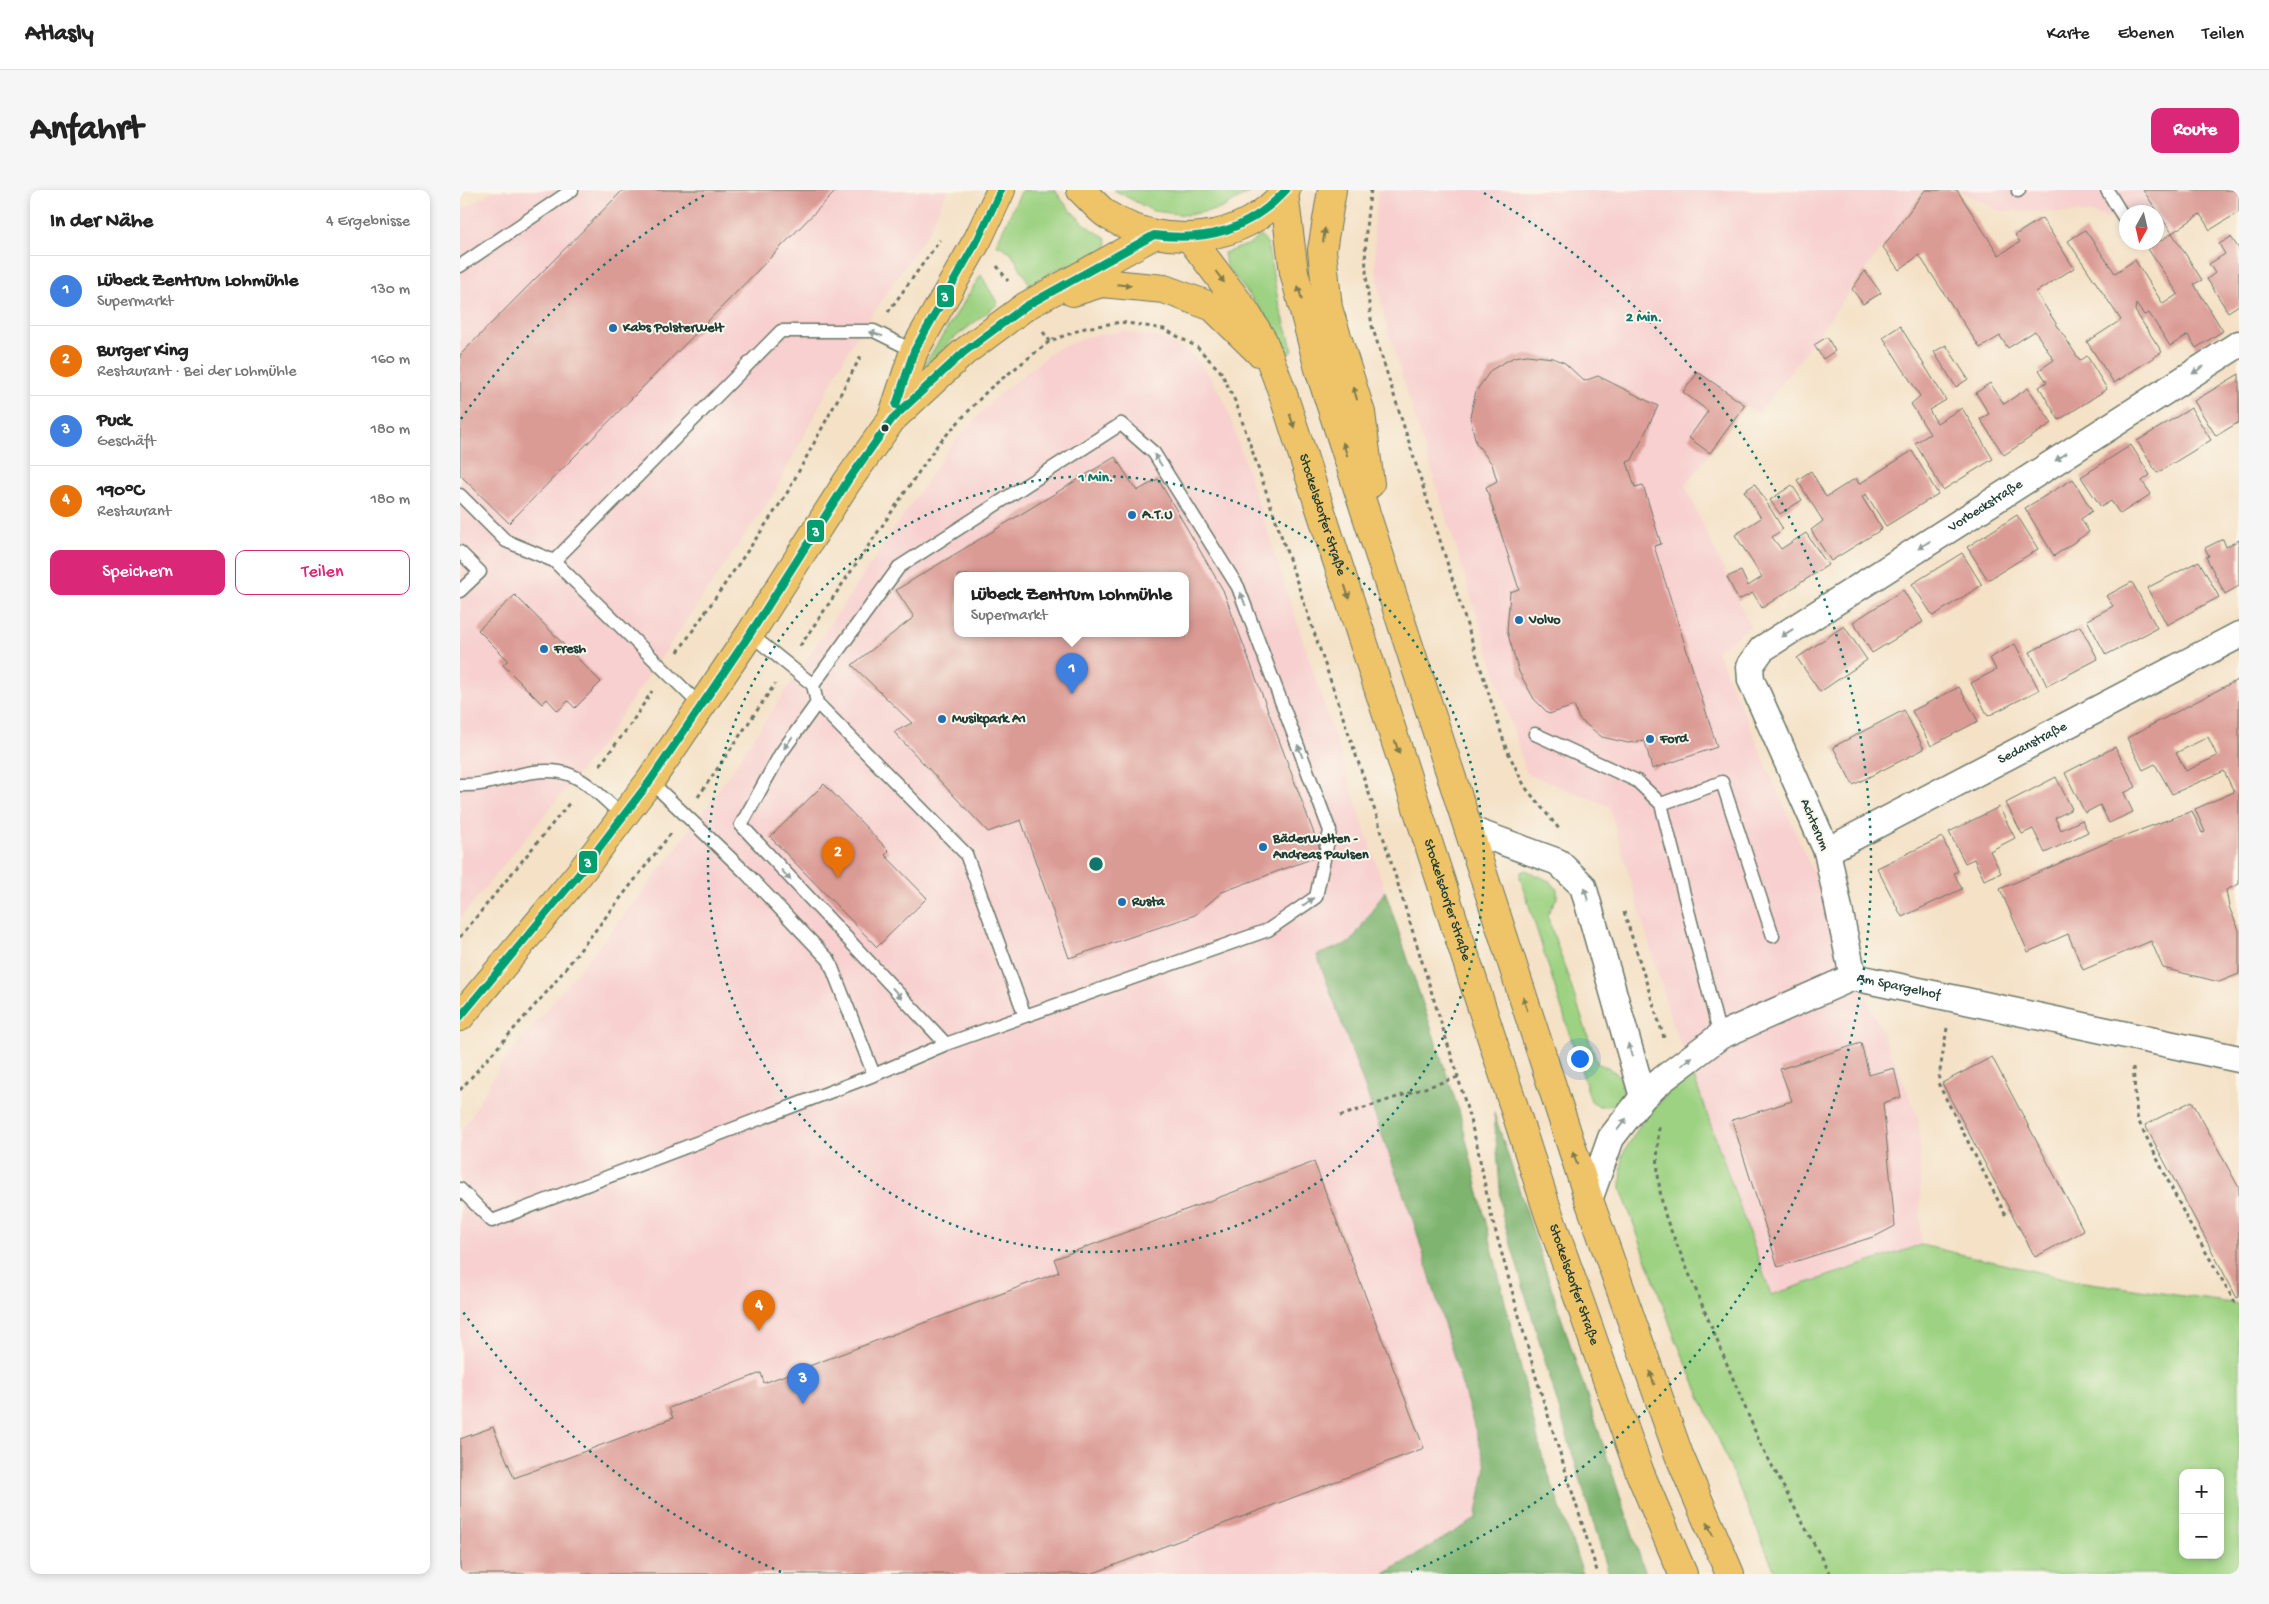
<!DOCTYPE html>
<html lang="de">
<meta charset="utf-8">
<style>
body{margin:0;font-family:"Gochi Hand",sans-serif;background:#f6f6f6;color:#222}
.controls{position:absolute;right:15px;bottom:15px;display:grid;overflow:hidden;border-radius:10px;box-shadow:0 2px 8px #0003}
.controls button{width:45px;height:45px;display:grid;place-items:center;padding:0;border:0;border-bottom:1px solid #e0e0e0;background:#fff;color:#222;font:25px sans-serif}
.compass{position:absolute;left:1659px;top:15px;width:45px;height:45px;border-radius:50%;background:#fff;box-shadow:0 2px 8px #0003;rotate:188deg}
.you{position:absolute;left:1119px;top:868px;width:18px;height:18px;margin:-12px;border:4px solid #fff;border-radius:50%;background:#1a73e8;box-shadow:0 0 0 8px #1a73e833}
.badge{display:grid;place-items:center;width:32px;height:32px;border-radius:50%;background:#db2777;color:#fff;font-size:16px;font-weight:700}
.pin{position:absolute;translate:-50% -41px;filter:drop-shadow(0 1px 2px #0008)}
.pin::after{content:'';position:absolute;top:26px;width:18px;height:15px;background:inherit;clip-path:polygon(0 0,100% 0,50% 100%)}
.popup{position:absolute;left:494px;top:382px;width:235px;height:65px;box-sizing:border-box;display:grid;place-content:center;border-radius:10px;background:#fff;filter:drop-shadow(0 1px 4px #0005);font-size:16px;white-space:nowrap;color:#767676}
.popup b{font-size:19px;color:#222}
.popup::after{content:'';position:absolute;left:50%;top:100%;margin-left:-10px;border:10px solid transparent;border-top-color:#fff}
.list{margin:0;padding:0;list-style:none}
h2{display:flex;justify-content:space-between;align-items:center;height:65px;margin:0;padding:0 20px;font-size:21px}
h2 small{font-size:16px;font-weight:400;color:#767676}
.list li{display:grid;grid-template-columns:32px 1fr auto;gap:15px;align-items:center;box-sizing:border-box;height:70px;padding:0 20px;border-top:1px solid #e0e0e0}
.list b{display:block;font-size:19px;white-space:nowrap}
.list p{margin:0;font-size:16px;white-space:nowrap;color:#767676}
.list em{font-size:16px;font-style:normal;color:#767676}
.actions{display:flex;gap:10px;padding:15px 20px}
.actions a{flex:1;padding:11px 0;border:1px solid #db2777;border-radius:10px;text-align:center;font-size:18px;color:#db2777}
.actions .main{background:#db2777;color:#fff}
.map{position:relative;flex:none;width:1779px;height:1384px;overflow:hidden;border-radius:10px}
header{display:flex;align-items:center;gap:30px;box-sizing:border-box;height:70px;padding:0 25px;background:#fff;border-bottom:1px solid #e0e0e0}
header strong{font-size:24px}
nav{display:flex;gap:28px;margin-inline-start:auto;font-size:18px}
.intro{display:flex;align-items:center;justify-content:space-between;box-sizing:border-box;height:120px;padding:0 30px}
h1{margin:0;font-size:35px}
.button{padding:12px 22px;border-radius:10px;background:#db2777;color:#fff;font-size:18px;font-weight:700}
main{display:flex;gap:30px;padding:0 30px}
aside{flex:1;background:#fff;border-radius:10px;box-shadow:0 2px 8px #0003}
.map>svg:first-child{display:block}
.built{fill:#f7d0cf;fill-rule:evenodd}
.green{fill:#9dd282;stroke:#5e885b;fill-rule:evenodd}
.forest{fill:#7eb470;stroke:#4e7852}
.building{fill:#db9b95;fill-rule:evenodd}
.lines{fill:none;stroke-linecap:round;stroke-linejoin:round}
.lane-casing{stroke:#6a7667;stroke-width:15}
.street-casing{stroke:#6a7667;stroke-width:29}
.primary-casing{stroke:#6a7667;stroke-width:30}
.path{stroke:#6a7667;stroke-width:3;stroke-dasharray:4 4;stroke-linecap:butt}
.lane{stroke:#fff;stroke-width:12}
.street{stroke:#fff;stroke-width:26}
.primary{stroke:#efc469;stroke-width:28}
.bus-1-casing{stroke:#fbf7ec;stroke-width:11}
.bus-1{stroke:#009f6f;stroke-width:8}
.oneway{fill:#7d7a4c}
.oneway2{fill:#8f9e9a}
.ring{fill:none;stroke:#0f766e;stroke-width:2.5;stroke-dasharray:2.5 5}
.poi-dot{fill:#1f6fb2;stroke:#fbf7ec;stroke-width:2}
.bus-dot{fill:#1f3d34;stroke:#fbf7ec;stroke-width:2}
.labels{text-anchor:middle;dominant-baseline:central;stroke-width:4;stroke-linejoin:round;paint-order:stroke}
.poi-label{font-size:14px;font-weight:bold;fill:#1f3d34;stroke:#fbf7ec;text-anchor:start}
.street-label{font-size:14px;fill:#1f3d34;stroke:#fbf7ec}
.centre{fill:#0f766e;stroke:#fbf7ec;stroke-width:2.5}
.ring-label{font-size:15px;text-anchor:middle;font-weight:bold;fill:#0f766e;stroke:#fbf7ec;stroke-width:4;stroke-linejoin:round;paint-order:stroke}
.line-badge{stroke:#fbf7ec;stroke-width:2}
.badge-label{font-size:14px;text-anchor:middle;font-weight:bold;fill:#fff}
</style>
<header>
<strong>Atlasly</strong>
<nav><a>Karte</a><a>Ebenen</a><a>Teilen</a></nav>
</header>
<div class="intro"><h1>Anfahrt</h1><a class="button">Route</a></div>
<main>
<aside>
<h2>In der Nähe<small>4 Ergebnisse</small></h2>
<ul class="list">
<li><span class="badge" style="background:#3f7fe0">1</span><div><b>Lübeck Zentrum Lohmühle</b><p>Supermarkt</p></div><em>130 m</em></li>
<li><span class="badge" style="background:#e8710a">2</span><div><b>Burger King</b><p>Restaurant · Bei der Lohmühle</p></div><em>160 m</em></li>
<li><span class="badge" style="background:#3f7fe0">3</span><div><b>Puck</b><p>Geschäft</p></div><em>180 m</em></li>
<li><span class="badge" style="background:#e8710a">4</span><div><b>190°C</b><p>Restaurant</p></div><em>180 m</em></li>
</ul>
<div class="actions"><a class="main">Speichern</a><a>Teilen</a></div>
</aside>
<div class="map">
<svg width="1779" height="1384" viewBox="0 0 1779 1384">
<rect width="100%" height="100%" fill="#fbf7ec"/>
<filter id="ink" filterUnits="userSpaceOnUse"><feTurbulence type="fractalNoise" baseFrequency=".02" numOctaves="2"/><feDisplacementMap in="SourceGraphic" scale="10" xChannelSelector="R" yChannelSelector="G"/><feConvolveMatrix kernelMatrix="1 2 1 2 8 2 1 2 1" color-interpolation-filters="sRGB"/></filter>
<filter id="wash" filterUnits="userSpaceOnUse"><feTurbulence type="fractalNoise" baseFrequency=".0096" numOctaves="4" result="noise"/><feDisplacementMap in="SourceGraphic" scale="20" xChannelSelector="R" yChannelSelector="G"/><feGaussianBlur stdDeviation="1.12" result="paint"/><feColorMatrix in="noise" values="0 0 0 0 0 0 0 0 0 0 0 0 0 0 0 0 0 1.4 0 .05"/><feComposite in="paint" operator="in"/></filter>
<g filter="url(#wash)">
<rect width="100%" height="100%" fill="#f4e1c6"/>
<path class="built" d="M34,0H488L467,44L390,157L314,303L136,562L0,728V21Z
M918,0H1465L1299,224L1285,215L1225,296L1290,436L1257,461L1459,928L1461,1055L1311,1105L1238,895L1213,836L1149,616L1067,584L925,132L916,80L914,35Z
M1498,0H1775L1712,43L1697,39L1696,22H1666V32L1630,23L1540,21Z
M663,141L702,148L732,165L750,186L766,215L925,701L891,752L857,765L955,1036L1026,1276L1016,1329L924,1384H0V944L40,876L189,695L249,614L489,258L537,206L595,160L630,146ZM498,385H726V443H498Z"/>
<path class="green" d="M562,0H595C607,19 625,37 645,47C649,55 647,60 641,66L597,79L570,95L551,62L536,54Z
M654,0H794L760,19L727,25L693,21Z
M801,46L807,53L818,110L833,161L828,164L810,131L766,76L764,63L790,54Z
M521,85L538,114L493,149L466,177L464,175Z
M1066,680L1091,692L1097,699V708L1087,725L1137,873C1159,883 1176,891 1154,915L1139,916L1131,911L1060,687L1061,682Z
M1231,879L1311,1105L1461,1055L1617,1091L1779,1114V1384H1316L1214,1145L1161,999L1162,965L1184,929ZM1723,1283H1760V1365H1723Z"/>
<path class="forest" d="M925,701L1000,924L1081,1262L1123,1384H924L1016,1329L1026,1276L955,1036L857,765L891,752Z
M1034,923L1182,1373L1186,1384H1149L1104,1236L1042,1024Z"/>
<g id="blocks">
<path class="building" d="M163,0H377L49,333L0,285V165Z
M1465,0H1497L1539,65L1560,52L1555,45L1582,28L1614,78L1576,102L1620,171L1627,166L1647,199L1599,230L1579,197L1587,192L1579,180L1594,170L1575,141L1548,158L1540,146L1520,158L1459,65L1439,80L1423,57Z
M1683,0H1779V22L1750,40L1740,24L1712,43Z
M1625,40L1655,83L1675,70L1703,114L1718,104L1688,59L1712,43L1742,90L1734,94L1763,141L1736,158L1728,145L1710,156L1689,123L1684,125L1676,114L1675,121L1702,162L1654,193L1627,152L1661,130L1608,51Z
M1771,47L1779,59V115L1768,122L1747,89L1755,83L1749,74L1765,64L1759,54Z
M1405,81L1421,103L1403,114L1392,99Z
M1440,136L1486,210L1469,220L1477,233L1502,218L1533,269L1483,300L1455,253L1470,244L1451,214L1460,206L1423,147Z
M1367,147L1375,161L1363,169L1354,155Z
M1486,155L1508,189L1496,197L1474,162Z
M1067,165L1093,168L1105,173L1124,191L1138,186L1198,216L1172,270L1167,272L1175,297L1183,295L1201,354L1194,356L1257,557L1192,579L1185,551L1168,553L1142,547L1119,529L1114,516L1089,524L1074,509L1059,482L1047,441L1050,402L1059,399L1026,297L1037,291L1032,274L1016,253L1010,227L1016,201L1031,180L1054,167Z
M1238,182L1285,215L1250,263L1229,248L1248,221L1223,202Z
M1779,184V232L1756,246L1734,211Z
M1530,193L1544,214L1568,198L1592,233L1544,265L1520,229L1529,224L1516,203Z
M1731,218L1751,250L1697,283L1677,251Z
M1671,255L1690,285L1682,291L1691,304L1660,324L1651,311L1641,317L1621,287Z
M1452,261L1478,304L1426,336L1406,304L1402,307L1422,339L1371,371L1351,340L1363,331L1337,290L1351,281L1366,307L1396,288L1399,294Z
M655,267L677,301L698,289L763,400L862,665L762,702L735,725L609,768L561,630L528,642L434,542L452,533L392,475L454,427L436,400ZM498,385H726V443H498Z
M1613,289L1632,321L1621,329L1629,342L1594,366L1565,318Z
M1295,294L1323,339L1312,347L1321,359L1346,343L1368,375L1302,418L1293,403L1278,410L1267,387L1281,381L1288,396L1302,387L1275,345L1301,328L1284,301Z
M1332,295L1342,310L1320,324L1310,310Z
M1557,325L1578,359L1528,390L1507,357Z
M1763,349L1766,357L1779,350V396L1765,404L1746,367L1749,366L1745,358Z
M1502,363L1522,395L1473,426L1452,394Z
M1739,371L1759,407L1707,435L1687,398Z
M1672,392L1697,438L1646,465L1627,430L1653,416L1646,406Z
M1443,400L1463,432L1412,463L1393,432Z
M55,405L141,492L115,518L108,511L98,521L87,509L82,514L43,475L48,470L18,440Z
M1384,436L1407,470L1360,502L1337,468Z
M1620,436L1638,469L1587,496L1570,462Z
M1555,454L1579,500L1528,526L1511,493L1536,480L1530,468Z
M1779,489V694L1766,700L1769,717L1779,740V784L1759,792L1703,778L1691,751L1623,780L1608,744L1568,762L1540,699L1653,650L1732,621L1742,643L1745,642L1735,619L1774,602L1764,581L1712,604L1695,574L1683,580L1667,548ZM1748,547L1757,566L1726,581L1716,563Z
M1499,497L1518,531L1471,556L1452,521Z
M1444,520L1464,559L1393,595L1373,557Z
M1655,557L1676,597L1664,603L1673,622L1649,633L1640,615L1625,623L1605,583Z
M1596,587L1612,619L1595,628L1601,640L1622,630L1628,642L1585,663L1573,639L1562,644L1546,613Z
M364,594L429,661L425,665L467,708L417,757L310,647Z
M1539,617L1555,648L1530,661L1541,683L1524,690L1514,669L1505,673L1489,642Z
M1482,647L1498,681L1494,683L1502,699L1442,727L1417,678Z
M1401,853L1409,885L1434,878L1441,907L1423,913L1435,1036L1416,1046L1318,1077L1272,930L1332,911L1320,879Z
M1532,867L1624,1041L1575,1067L1482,893Z
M1732,911L1779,998V1107L1777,1108L1685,935Z
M854,972L964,1258L631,1384H0V1249L33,1237L54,1288L213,1228L209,1218L301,1183L304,1193L599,1082L594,1069Z"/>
</g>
</g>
<g filter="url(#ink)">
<use href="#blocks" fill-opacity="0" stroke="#6a7667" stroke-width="1"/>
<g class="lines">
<g class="lane-casing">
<path id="lane" d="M1647,0L1666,31
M1558,1L1559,0
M0,76L112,0
M0,305L46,351L94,371
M0,362L20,382L0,401
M290,444L353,495L357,513L506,664L565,826
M357,513L321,563L281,635L486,854
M242,517L94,371L321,141H414L454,161
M1075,544L1177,591L1201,614L1260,846
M190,591L285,682L369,770L414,885
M0,595C19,596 35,591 54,586C111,571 123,590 163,626
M1201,614L1262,592L1313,746
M0,999L32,1031L414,885L486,854L808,740L856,707L870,641L778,397L694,263L661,234L439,377L353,495"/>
</g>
<g class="street-casing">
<g id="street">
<path d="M1008,639L1098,672L1123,696L1183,907"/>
<path id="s1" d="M1367,661L1779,445"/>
<path id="s2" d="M1393,787L1367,661L1291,490L1290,476L1302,459L1779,154"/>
<path id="s3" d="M1129,1010L1151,948L1183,907L1203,889L1260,846L1393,787L1779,869"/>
</g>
</g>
<g class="primary-casing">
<g id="primary">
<path d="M621,0C630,8 639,20 649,26C704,60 785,54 826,0"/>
<path d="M872,0L862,60L868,118L901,223L910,294"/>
<path d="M824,3L834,82L859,179L1129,1010L1219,1265L1270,1384"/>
<path id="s4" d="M730,48L785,121L803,151L822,201L1088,1022L1180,1283L1223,1384"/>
<path d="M613,102L642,93L704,99L753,117L799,162"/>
<path d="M432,228L454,161L518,49L541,0"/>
<path d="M0,827L119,684L190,591L290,444L387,292L432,229L504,162L566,116L694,45"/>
</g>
</g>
<path class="path" d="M911,0C902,49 905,88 912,136L1046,558L1065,597L1100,640
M537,76L548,91
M428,122L480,50
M583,142L590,151
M340,456L478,254L529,199L590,151L625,138L661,132L704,139L737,157L761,182L776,213L917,627L998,887L1017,955L1030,1021L1076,1187L1138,1384
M218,462L326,305L402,164
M140,575L170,535L192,501
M238,607L315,494
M1164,722L1205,851
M0,747L111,611
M1487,838L1478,893L1547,1028
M1673,877L1677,926L1679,932L1729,1033L1775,1112L1779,1113
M0,900L92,796L212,642
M880,926L998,887
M1199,937C1196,971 1197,998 1207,1031L1300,1253L1370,1384"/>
<use href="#lane" class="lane"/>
<use href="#street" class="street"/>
<use href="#primary" class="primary"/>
<g class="bus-1-casing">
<path id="bus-1" d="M436,215L454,161L518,49L541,0
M0,827L119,684L190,591L290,444L387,292L432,229L504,162L566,116L694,45C747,52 789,40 826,0"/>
</g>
<use href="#bus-1" class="bus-1"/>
</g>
<defs><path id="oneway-solid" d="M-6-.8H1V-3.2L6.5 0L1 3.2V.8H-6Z" transform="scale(1.25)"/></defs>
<g class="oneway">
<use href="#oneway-solid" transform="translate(864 45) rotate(-83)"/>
<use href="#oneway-solid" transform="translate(760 87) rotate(53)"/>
<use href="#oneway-solid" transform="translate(664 95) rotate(6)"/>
<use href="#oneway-solid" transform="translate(840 103) rotate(-104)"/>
<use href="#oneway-solid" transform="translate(895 203) rotate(-107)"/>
<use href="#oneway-solid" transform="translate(832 231) rotate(72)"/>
<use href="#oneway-solid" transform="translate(885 259) rotate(-108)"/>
<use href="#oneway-solid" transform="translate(887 402) rotate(72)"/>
<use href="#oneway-solid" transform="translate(937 557) rotate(72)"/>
<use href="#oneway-solid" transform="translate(1065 814) rotate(-108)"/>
<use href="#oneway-solid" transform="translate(1115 968) rotate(-108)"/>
<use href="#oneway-solid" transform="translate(1192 1188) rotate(-109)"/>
<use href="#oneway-solid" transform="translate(1250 1339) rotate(-113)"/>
</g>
<g class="oneway2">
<use href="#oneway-solid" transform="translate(416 144) rotate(-163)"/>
<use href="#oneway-solid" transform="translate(1738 180) rotate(147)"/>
<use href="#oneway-solid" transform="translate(1601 267) rotate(147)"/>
<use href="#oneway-solid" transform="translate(698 270) rotate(-123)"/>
<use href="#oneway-solid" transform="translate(1464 355) rotate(147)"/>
<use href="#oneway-solid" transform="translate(783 409) rotate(-111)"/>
<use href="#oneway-solid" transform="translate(1327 443) rotate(147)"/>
<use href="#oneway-solid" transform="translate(328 553) rotate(125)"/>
<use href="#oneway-solid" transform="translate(840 561) rotate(-111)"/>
<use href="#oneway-solid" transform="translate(326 685) rotate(47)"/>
<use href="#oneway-solid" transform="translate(1126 704) rotate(-106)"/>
<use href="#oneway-solid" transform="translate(848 712) rotate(-35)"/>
<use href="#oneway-solid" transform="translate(437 803) rotate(47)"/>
<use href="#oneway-solid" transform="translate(1170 860) rotate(-106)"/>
<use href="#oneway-solid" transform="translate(1227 871) rotate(-38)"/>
<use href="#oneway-solid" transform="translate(1162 934) rotate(-52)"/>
</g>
</g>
<g class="ring">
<circle cx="636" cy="674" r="388"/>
<path d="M321 1382A775 775 0 0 1 1 1119M1 229A775 775 0 0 1 248 3M1024 3A775 775 0 0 1 951 1382"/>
</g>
<g class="poi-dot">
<circle cx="153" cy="138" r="5"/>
<circle cx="672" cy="325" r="5"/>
<circle cx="1059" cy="430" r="5"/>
<circle cx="84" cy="459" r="5"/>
<circle cx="482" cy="529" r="5"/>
<circle cx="1190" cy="549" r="5"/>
<circle cx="803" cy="657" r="5"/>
<circle cx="662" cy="712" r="5"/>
</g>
<circle class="bus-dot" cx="425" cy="238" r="4.5"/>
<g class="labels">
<g class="poi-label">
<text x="163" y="138">Kabs PolsterWelt</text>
<text x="682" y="325">A.T.U</text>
<text x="1069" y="430">Volvo</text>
<text x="94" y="459">Fresh</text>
<text x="492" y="529">Musikpark A1</text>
<text x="1200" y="549">Ford</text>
<text x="813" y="649">BäderWelten -<tspan x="813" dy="16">Andreas Paulsen</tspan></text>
<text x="672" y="712">Rusta</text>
</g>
<g class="street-label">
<text stroke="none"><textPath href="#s2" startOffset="616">Vorbeckstraße</textPath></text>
<text stroke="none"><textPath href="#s4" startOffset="310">Stockelsdorfer Straße</textPath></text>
<text stroke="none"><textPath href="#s1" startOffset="232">Sedanstraße</textPath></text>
<text transform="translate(1354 635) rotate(67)">Achterum</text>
<text stroke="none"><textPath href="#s4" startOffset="715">Stockelsdorfer Straße</textPath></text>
<text stroke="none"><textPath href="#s3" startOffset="408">Am Spargelhof</textPath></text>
<text stroke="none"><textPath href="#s4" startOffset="1120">Stockelsdorfer Straße</textPath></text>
</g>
</g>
<circle cx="636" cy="674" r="8" class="centre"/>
<g class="ring-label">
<text x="1184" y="131">2 Min.</text>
<text x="636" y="291">1 Min.</text>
</g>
<g class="line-badge">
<rect x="476" y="94" width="19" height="24" rx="5" fill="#009f6f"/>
<rect x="346" y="329" width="19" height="24" rx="5" fill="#009f6f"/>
<rect x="118" y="660" width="20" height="24" rx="5" fill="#009f6f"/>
</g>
<g class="badge-label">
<text x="485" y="111">3</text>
<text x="356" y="346">3</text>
<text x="128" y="677">3</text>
</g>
</svg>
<div class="controls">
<button>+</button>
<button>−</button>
</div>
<svg class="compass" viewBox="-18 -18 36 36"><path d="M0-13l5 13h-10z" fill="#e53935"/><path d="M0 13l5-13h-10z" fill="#767676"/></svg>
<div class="you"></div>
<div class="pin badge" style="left:612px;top:504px;background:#3f7fe0">1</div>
<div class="popup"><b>Lübeck Zentrum Lohmühle</b>Supermarkt</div>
<div class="pin badge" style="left:378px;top:688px;background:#e8710a">2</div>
<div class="pin badge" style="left:343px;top:1214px;background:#3f7fe0">3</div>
<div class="pin badge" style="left:299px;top:1141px;background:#e8710a">4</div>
</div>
</main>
